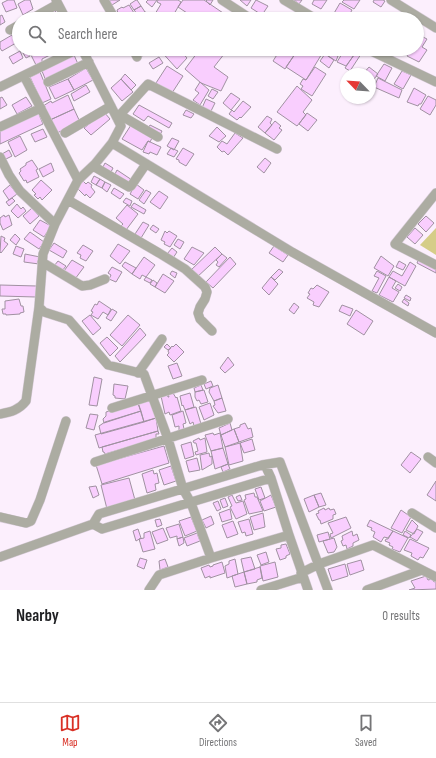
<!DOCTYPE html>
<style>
body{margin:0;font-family:"Sofia Sans Condensed",sans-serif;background:#f6f6f6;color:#202124}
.compass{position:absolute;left:340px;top:68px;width:36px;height:36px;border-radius:50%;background:#fff;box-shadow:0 1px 3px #0004;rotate:295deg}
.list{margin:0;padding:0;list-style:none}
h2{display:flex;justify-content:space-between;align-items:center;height:52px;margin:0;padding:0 16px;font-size:17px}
h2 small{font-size:13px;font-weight:400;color:#757577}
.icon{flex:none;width:22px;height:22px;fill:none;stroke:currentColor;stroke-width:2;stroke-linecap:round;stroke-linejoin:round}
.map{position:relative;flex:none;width:436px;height:590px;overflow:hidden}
.search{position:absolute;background:#fff;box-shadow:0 1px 3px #0004;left:12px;right:12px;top:12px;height:44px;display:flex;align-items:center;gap:10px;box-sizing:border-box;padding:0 14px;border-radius:22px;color:#757577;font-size:15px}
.sheet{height:112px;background:#fff}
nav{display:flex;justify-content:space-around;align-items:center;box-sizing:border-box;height:56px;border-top:1px solid #e0e0e0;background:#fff;font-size:11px;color:#757577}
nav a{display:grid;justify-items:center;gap:2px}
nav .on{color:#d93025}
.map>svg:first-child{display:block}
.green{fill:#d5cd88}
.building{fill:#f9cefe;stroke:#a091a1}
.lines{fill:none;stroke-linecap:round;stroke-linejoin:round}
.minor-casing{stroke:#d6cbd7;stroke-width:10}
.minor{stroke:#acaca2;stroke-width:9}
</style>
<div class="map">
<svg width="436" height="590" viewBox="0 0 436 590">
<rect width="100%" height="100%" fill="#fceffd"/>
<path class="green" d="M436,228V255L420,245Z"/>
<path class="building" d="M8,0H14L17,8L6,12L2,3Z
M25,0H30L33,9L23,15L18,4Z
M109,0H120L112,5Z
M136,0H137L141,6L134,10L130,4Z
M148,0H157L152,7L146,2Z
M158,0H178L181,2L171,19H152L161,4L157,2Z
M183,0H204L226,15L223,19H196L178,7Z
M207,0H213L210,5L206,1Z
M240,0H251L247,6Z
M256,0L268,6L262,15L251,8Z
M294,0H302L299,4Z
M314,0H327L321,9L312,4Z
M344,0H360L354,9L342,2Z
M374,0H383L385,1L381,7L373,2Z
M340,3L352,10L347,19H334L335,17L333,15Z
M129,5L134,13L125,19H120L117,10L122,7L123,8Z
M141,6L145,12L138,15L134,10Z
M54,9L60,19H44L42,16Z
M146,12L150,19H140L138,15Z
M232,13L241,19H223L226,15Z
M291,13L301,18L276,19L279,14L288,18Z
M2,15L5,22L0,25V16Z
M417,34L427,39L422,47L427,50L419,62L407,56L408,54L402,50L417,49Z
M12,35L16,43L2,51L0,48V42Z
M28,49H47L50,55L42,59V62L36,65Z
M138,49H154L142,56Z
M159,49H179L187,58L177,69Z
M200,49H228L214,67L228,77L221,91L201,83L185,69Z
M283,49H287L295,54L285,69L273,61L280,50L282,51Z
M287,49H318L323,52L306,80L286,67L295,54Z
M327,49H342L338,56Z
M345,49L354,55L346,66L337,62Z
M348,49H355L357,50L354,55L347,50Z
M358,49L363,51L350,71L345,68Z
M27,50L30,56L26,58L23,53Z
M20,51L23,58L13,64L9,57Z
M331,52L338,56L336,61L328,56Z
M325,54L334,60L329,68L320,61Z
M74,55L78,64L46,81L42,71Z
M159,57L163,63L153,69L149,63Z
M384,64L392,68L385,81L376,76Z
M167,66L183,76L172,93L156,83Z
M315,67L326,74L312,96L301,89L303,86L300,84L303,79L306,80Z
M369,67L378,74L370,84V74H363Z
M86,68L93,80L74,90L68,79Z
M402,71L411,75L403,89L394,84Z
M40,72L51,99L42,103L30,77Z
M125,74L136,85L131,90L121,79Z
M378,78L402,90L399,98L374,87Z
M68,79L74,90L55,99L49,87Z
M121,79L133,92L122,101L111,88Z
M200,82L209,90L200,105L193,100L199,93L195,90Z
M86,85L90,92L74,101L71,94Z
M297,86L312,100L303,112L306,115L297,126L277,112Z
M414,88L426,95L421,104H419L418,106L407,102Z
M212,89L218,92L213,99L208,96Z
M231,93L240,99L231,110L223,103Z
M68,95L74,109L50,120L43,106L51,101L52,103Z
M428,96L436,100V105L430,115L420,109Z
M2,97L7,105L0,109V98Z
M26,97L32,106L17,114L12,105Z
M206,99L215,103L211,111L202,108Z
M243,101L251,107L241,118L240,117L237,120L229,114L232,110L234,112Z
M139,105L172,123L169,128L148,116L144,121L133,114Z
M74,109L80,122L57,133L50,120Z
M186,110L194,114L191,118L183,115Z
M38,112L43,124L0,144V131Z
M104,112L110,119L91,135L84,128Z
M307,113L317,120L308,131L299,124Z
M267,116L272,119L270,123L272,125L265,133L258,127Z
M275,121L281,126L279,128L282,130L274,140L265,133Z
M131,125L152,138L150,142L148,141L142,150L122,139Z
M150,125L162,131L160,135L148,129Z
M217,127L226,136L219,142L209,136Z
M43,129L47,137L35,142L31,134Z
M235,133L243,138L228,155L224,151L222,152L217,147L222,141L227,144Z
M20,136L27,150L15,157L8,142Z
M172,138L179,141L174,150L167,146Z
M148,141L161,147L157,155L150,152L149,154L143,152Z
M171,148L178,151L174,157L167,154Z
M183,148L194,154L186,166L179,162V160L176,159Z
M9,150L12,156L4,160L2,154Z
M265,158L271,163L264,173L257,167Z
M32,160L38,169L36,170L39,177L27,183L26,180L24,181L19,173L21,171L20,169L26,165V163Z
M51,163L54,171L43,177L39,169Z
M105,163L113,168L110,174L102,169Z
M117,170L132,180L129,186L114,176Z
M94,176L100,179L96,185L91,182Z
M100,179L105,182L102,188L96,185Z
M41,180L52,190L42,200L40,197L38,199L34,195L36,194L32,190Z
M83,181L86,184L88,182L92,185L91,187L95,192L90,198L86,194L85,196L77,188Z
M105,182L111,185L107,192L102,188Z
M136,184L144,190L138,199L130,194Z
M10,185L17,194L9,200L3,191Z
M114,188L124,194L120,199L111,193Z
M146,190L151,193L144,204L139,200Z
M159,191L168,197L160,209L150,202Z
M12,198L15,201L9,206L6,202Z
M126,198L132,201L130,206L123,202Z
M134,203L146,210L144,214L131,207Z
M17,204L21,209L23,207L26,211L18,218L11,211Z
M127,205L138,214L126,230L121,226L123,224L116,218Z
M32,208L39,216L30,224L23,216Z
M4,215L5,217L9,215L12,225L3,230L0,223V218Z
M426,216L434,223L426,232L418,224Z
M40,220L51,226L44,237L33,230Z
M143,222L149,225L141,238L135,234Z
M153,225L159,229L156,233L150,229Z
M415,228L423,235L415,244L407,237Z
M165,231L167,233L169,231L177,236L170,247L164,244L165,242L161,240Z
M30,232L44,242L39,249L24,239Z
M15,234L20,239L16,245L10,240Z
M1,236L5,238L4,241L8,244L1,253L0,252Z
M178,239L184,242L180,249L174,245Z
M54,243L67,251L63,258L49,250Z
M118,244L130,251L120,264L110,256Z
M83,245L93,251L86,261L80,258L81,255L77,253Z
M16,246L24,249L21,257L13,254Z
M274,246L288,255L283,262L269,253Z
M192,247L204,253L194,265L184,259Z
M215,247L222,254L196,278L190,271Z
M172,248L177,252L173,258L167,254Z
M25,254L40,257L39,264L24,262Z
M222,254L227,258L219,267L216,265L218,262L216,260Z
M381,256L394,266L388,276L374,268Z
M144,257L155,265L146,277L142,275L140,279L132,274Z
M230,257L236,264L213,288L206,282Z
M419,258L436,268V273L417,263Z
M72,260L84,267L75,279L64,271Z
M58,261L66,266L62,271L54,266Z
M399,261L406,265L403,270L396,267Z
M125,262L136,268L132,274L122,266Z
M410,262L416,266L405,286L389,277L393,271L402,276Z
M112,267L122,272L116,282L109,279L111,275L108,273Z
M279,269L283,272L275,280L271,277Z
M172,271L177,273L175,278L170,274Z
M377,271L386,276L377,293L372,291L379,278L374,276Z
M163,274L174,281L165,293L155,287Z
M146,277L152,280L150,283L144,280Z
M271,277L278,284L269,295L262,288Z
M389,277L396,281L392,288L399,292L393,302L379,295Z
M153,280L157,283L155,287L150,284Z
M398,284L402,287L400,291L395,288Z
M0,285L37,286L36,297L0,296Z
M317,285L329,292L319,307L313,305L314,302L307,298L310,294L308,293L311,288L313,289Z
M406,295L411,298L410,301L404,298Z
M19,299L21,306H23L24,312L20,313V314L6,315V314H3L2,309H5V301Z
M404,299L409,303L408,306L402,302Z
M99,301L111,309L108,315L103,312L98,319L91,315L93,312L91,311L95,304L97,305Z
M294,303L299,307L294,314L289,310Z
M342,305L353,309L350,316L339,311Z
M112,309L117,312L111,321L106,318Z
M356,310L373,321L364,335L347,324Z
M90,315L101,328L93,335L82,321Z
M128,315L140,325L122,346L110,335Z
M140,328L146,335L120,362L115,356Z
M107,337L118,348L110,356L100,343Z
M167,344L171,348L168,350L164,347Z
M176,344L184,352L174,362L167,355L169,353L168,351L172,346L173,347Z
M228,357L234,365L225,373L220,368Z
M177,363L182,376L173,379L168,366Z
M94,377L102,379L97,406L89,405Z
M211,381L213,386L206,389L204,384Z
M114,384L128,386L125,399L115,398V396L113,395Z
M201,385L203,390L195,392L194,388Z
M218,385L222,398L214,401L209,392L210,388Z
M204,390L208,402L201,404L199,400L197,401L195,397V392Z
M173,393L176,398L177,397L181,411L170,415L169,412L165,414L161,396L167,394L168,397H169L168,394Z
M190,393L194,407L185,410L183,405L182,406L180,396Z
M222,398L226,411L218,413L213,406L215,405L214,401Z
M150,400L156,418L144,422L138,403Z
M138,403L141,411L104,423L103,419L106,416V412Z
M210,403L214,415L204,420L199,407Z
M196,407L201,424L194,426L193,422L190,424L185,410Z
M141,411L144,422L101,434L99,426L105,422Z
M183,411L186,423L183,424L184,429L179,431V426L175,427L172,415Z
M90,414L98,415L94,430L86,428Z
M156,418L158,431L99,448L95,435Z
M230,423L232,430L221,435L219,428Z
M245,423L248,429L251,428L253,437L239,442L234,429L240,427V425Z
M234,429L239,442L225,447L221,435Z
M158,431L159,434H156V439L105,454L104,452H103L102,447Z
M213,433L214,435L220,433L223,448L211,451L205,435Z
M199,438L200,440L205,438L207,452L196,455L195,452L198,451L196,443H194L193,441Z
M252,439L255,450L244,453L240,443Z
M191,442L194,456L185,459L181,445Z
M240,443L243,461L229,465L225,447Z
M164,446L169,463L102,484L96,465Z
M223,448L228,464L215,469L211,451Z
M411,452L421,459L410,473L401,465Z
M209,453L210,457L212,456V464L202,470L200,455Z
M197,458L200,470L189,472L186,461Z
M228,464L230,469L223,472L221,467Z
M171,466L176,481L164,485L159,470Z
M153,470L154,474L157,473L159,483L155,484L156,490L147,493L142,474Z
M129,478L135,500L107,509L101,485Z
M436,481V501L427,495Z
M96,486L99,495L93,498L89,487Z
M261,487L265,498L259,500L255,489Z
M254,493L255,497H257L263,511L249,514L244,500L246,499L245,495Z
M321,493L326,505L319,507L314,495Z
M232,495L236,503L243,501L247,514L236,519L230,507L232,506L228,497Z
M240,495L242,500L238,501L236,497Z
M271,495L276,507L264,511L260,501Z
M314,495L319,507L309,512L304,499Z
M225,498L228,506L223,508L220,500Z
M218,501L221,509L217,511L213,503Z
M324,508L325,510L329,508L330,510L334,509L336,514L333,515V519L321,524L320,520H319L316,514L319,513L318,511Z
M230,509L232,519L222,522L219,513Z
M401,510L411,517L402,533L391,528Z
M263,513L265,527L254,530L250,517Z
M211,516L214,524L206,528L202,520Z
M191,517L197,531L185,536L179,521Z
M346,517L351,528L331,538L330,534L333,533L328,523Z
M160,519L162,525L157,527L155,520Z
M249,519L253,534L246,536L245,532L242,533L238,522Z
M370,520L393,531L388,538L384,537L381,542L373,537L375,532L371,530L372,528L367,526Z
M412,520L418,526L414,534L406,530Z
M233,521L238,534L227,538L222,525Z
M179,524L183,537L177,539V536L170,538L166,528Z
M163,528L168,540L157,544L152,532Z
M138,529L141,538L136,541L133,531Z
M417,529L423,532L417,541L410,537Z
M150,531L155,549L143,552L139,539L144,538V533Z
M352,531L353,536L357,534L359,540L353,543V546L347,549L346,545L343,546L341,541L343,540L342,536Z
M393,531L408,538L400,552L392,549L393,547L389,545L390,543L385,541L386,539H388Z
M405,531L411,535L409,538L403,535Z
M328,532L330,539L319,542L317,535Z
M197,533L200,541L187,546L184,538Z
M183,537L184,543L179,546L177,539Z
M334,538L337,547L334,552L328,553L323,541Z
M410,539L429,548L423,558L420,557L418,560L411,556L412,553L404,550Z
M286,544L290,554L286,556V558L280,560L276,549L281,548V545Z
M266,552L269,562L261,565L257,555Z
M251,557L255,569L244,572L241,559Z
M140,558L147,560L144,569L137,566Z
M165,559L168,567L160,570L159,561Z
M235,559L238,574L227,578L225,566L229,564V561Z
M361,560L364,570L350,575L347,564Z
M222,562L225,573L210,578V576L205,578L201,568L209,565L210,567L213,566V565Z
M275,562L278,577L263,581L260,566Z
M345,564L348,576L332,581L328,569Z
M260,567L262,578L257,580V582L247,584L244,572Z
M244,572L247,584L235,587L232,576Z
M426,576L428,580L432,579L434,582L436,581V589L409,590L415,588L411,581Z"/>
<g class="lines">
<g class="minor-casing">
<path id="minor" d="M56,0L66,19
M104,0L115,19
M222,0L251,19
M284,0L316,19
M391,0L436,28
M31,19L58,4
M10,30L19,25
M82,49L121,126L112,143L95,164L78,180L55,224L43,254L39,307L44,312L69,320L108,365L144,374L168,439L183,489L191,503L211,558L289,535L271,478L265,465
M133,49L137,57
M367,49L436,82
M24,76L78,180
M48,82L89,62
M0,87L78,49
M120,115L158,137
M117,118L148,84L277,149
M0,127L41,108
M65,133L111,106
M112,143L292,252L436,333
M0,157L9,175L20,191L55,224
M93,166L129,187L131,186L146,164
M436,193L395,244L436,265
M68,200L159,253L185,269L205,287L207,292L205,299L200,307L198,313L200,319L212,331
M42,262L82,286L90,285L105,279
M138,373L162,339
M112,408L202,380
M0,414C11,412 19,410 26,401L39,307
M428,457L436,463
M95,462L228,419
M271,478L102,529L93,524L99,514L262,465L280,462L328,590
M412,513L436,528
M0,517L26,523L31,521L40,500L66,421
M289,535L308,590
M0,557L93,524
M301,573L319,564L373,545L436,577
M149,590L159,575L211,558
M261,590L303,577
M367,590L422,570"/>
</g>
<use href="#minor" class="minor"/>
</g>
</svg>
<svg class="compass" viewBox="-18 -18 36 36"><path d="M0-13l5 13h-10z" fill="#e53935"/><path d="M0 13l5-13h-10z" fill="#757577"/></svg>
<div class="search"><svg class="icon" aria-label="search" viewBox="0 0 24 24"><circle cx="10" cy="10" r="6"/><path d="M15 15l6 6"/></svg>Search here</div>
</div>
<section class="sheet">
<h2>Nearby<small>0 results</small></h2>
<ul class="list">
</ul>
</section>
<nav>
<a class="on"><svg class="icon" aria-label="map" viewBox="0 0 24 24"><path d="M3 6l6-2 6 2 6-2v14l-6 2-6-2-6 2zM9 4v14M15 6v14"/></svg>Map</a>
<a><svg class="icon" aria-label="directions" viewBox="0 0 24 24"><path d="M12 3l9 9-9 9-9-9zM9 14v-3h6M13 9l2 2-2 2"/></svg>Directions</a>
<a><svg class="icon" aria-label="saved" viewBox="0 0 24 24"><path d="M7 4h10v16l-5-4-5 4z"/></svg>Saved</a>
</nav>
